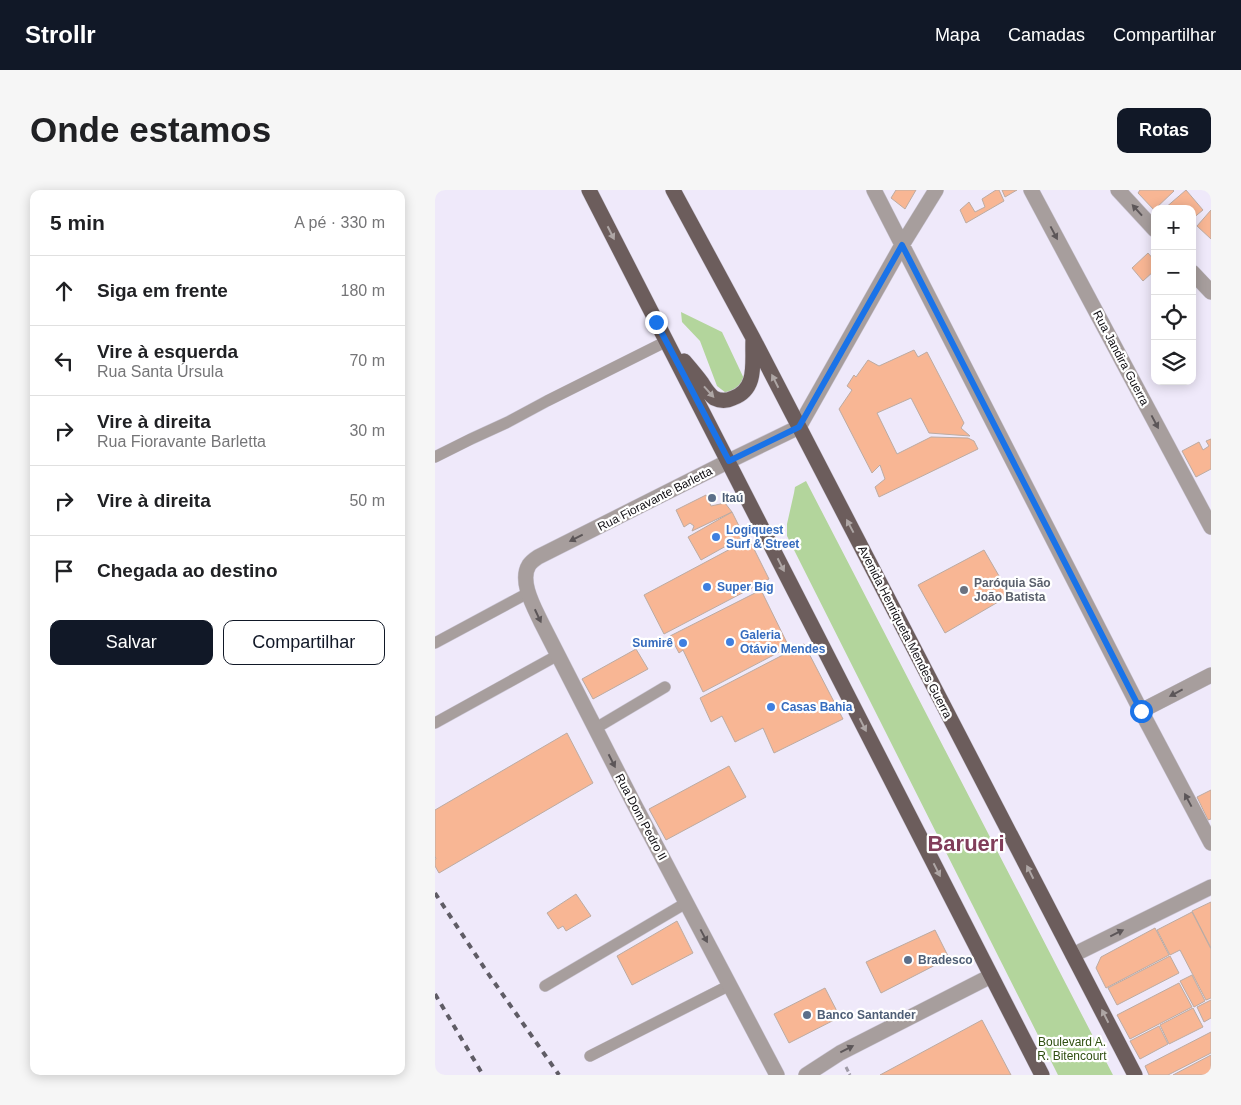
<!DOCTYPE html>
<html lang="pt">
<meta charset="utf-8">
<style>
body{margin:0;font-family:Helvetica,sans-serif;background:#f6f6f6;color:#202124}
.controls{position:absolute;right:15px;top:15px;display:grid;overflow:hidden;border-radius:10px;box-shadow:0 2px 12px #0003}
.controls button{width:45px;height:45px;display:grid;place-items:center;padding:0;border:0;border-bottom:1px solid #e0e0e0;background:#fff;color:#202124;font:25px sans-serif}
.stop{position:absolute;width:15px;height:15px;margin:-11px;border:4px solid #1a73e8;border-radius:50%;background:#fff}
.stop.end{background:#1a73e8;border-color:#fff;box-shadow:0 1px 5px #0008}
.list{margin:0;padding:0;list-style:none}
h2{display:flex;justify-content:space-between;align-items:center;height:65px;margin:0;padding:0 20px;font-size:21px}
h2 small{font-size:16px;font-weight:400;color:#757577}
.list li{display:grid;grid-template-columns:32px 1fr auto;gap:15px;align-items:center;box-sizing:border-box;height:70px;padding:0 20px;border-top:1px solid #e0e0e0}
.list b{display:block;font-size:19px;white-space:nowrap}
.list p{margin:0;font-size:16px;white-space:nowrap;color:#757577}
.list em{font-size:16px;font-style:normal;color:#757577}
.actions{display:flex;gap:10px;padding:15px 20px}
.actions a{flex:1;padding:11px 0;border:1px solid #111827;border-radius:10px;text-align:center;font-size:18px;color:#111827}
.actions .main{background:#111827;color:#fff}
.icon{flex:none;width:28px;height:28px;fill:none;stroke:currentColor;stroke-width:2;stroke-linecap:round;stroke-linejoin:round}
.map{position:relative;flex:none;width:776px;height:885px;overflow:hidden;border-radius:10px}
header{display:flex;align-items:center;gap:30px;box-sizing:border-box;height:70px;padding:0 25px;background:#111827;color:#fff}
header strong{font-size:24px}
nav{display:flex;gap:28px;margin-inline-start:auto;font-size:18px}
.intro{display:flex;align-items:center;justify-content:space-between;box-sizing:border-box;height:120px;padding:0 30px}
h1{margin:0;font-size:35px}
.button{padding:12px 22px;border-radius:10px;background:#111827;color:#fff;font-size:18px;font-weight:700}
main{display:flex;gap:30px;padding:0 30px}
aside{flex:1;background:#fff;border-radius:10px;box-shadow:0 2px 12px #0003}
.map>svg:first-child{display:block}
.green{fill:#b3d59c}
.building{fill:#f8b694;stroke:#bcaba2}
.lines{fill:none;stroke-linecap:round;stroke-linejoin:round}
.service-casing{stroke:#cbc6d5;stroke-width:12}
.minor-casing{stroke:#cbc6d5;stroke-width:16}
.primary-casing{stroke:#cbc6d5;stroke-width:16}
.path{stroke:#9e9aa6;stroke-width:3;stroke-dasharray:5 2.5;stroke-linecap:butt}
.service{stroke:#a79e9d;stroke-width:11}
.minor{stroke:#a79e9d;stroke-width:15}
.primary{stroke:#6c5d5c;stroke-width:15}
.rail{stroke:#5f5c65;stroke-width:4;stroke-dasharray:6 6;stroke-linecap:butt}
.oneway{fill:#5c5658}
.oneway2{fill:#aea6a5}
.route{stroke:#1a73e8;stroke-width:6}
.service-dot{fill:#5c6f8a;stroke:#fff;stroke-width:2}
.shop-dot{fill:#3f7fe0;stroke:#fff;stroke-width:2}
.worship-dot{fill:#6b7280;stroke:#fff;stroke-width:2}
.labels{text-anchor:middle;dominant-baseline:central;stroke-width:4.5;stroke-linejoin:round;paint-order:stroke}
.street-label{font-size:12px;fill:#100e13;stroke:#fff}
.service-label{font-size:12px;font-weight:bold;fill:#4e5e75;stroke:#fff;text-anchor:start}
.shop-label{font-size:12px;font-weight:bold;fill:#366cbe;stroke:#fff;text-anchor:start}
.worship-label{font-size:12px;font-weight:bold;fill:#5b616d;stroke:#fff;text-anchor:start}
.park-label{font-size:12px;fill:#304f12;stroke:#fff}
.town-label{font-size:22px;font-weight:bold;fill:#813d5a;stroke:#fff}
</style>
<header>
<strong>Strollr</strong>
<nav><a>Mapa</a><a>Camadas</a><a>Compartilhar</a></nav>
</header>
<div class="intro"><h1>Onde estamos</h1><a class="button">Rotas</a></div>
<main>
<aside>
<h2>5 min<small>A pé · 330 m</small></h2>
<ul class="list">
<li><svg class="icon" aria-label="ahead" viewBox="0 0 24 24"><path d="M12 20V5M6 11l6-6 6 6"/></svg><div><b>Siga em frente</b></div><em>180 m</em></li>
<li><svg class="icon" aria-label="left" viewBox="0 0 24 24"><path d="M17 20v-9H6M10 6l-5 5 5 5"/></svg><div><b>Vire à esquerda</b><p>Rua Santa Úrsula</p></div><em>70 m</em></li>
<li><svg class="icon" aria-label="right" viewBox="0 0 24 24"><path d="M7 20v-9h11M14 6l5 5-5 5"/></svg><div><b>Vire à direita</b><p>Rua Fioravante Barletta</p></div><em>30 m</em></li>
<li><svg class="icon" aria-label="right" viewBox="0 0 24 24"><path d="M7 20v-9h11M14 6l5 5-5 5"/></svg><div><b>Vire à direita</b></div><em>50 m</em></li>
<li><svg class="icon" aria-label="arrive" viewBox="0 0 24 24"><path d="M6 21V4h12l-3 4 3 4H6"/></svg><div><b>Chegada ao destino</b></div></li>
</ul>
<div class="actions"><a class="main">Salvar</a><a>Compartilhar</a></div>
</aside>
<div class="map">
<svg width="776" height="885" viewBox="0 0 776 885">
<rect width="100%" height="100%" fill="#efe9fa"/>
<path class="green" d="M246,122L287,142L312,195L295,206L282,196L265,151L247,132Z
M371,291L678,885H623L352,346V334L359,303L360,297Z"/>
<path class="building" d="M461,0H481L470,19L456,8Z
M561,0H564L569,11L531,33L525,20L534,12L540,22L550,17L547,9Z
M567,0H582L570,7Z
M705,0H738L739,1L719,20L703,3Z
M751,0L768,20L757,29V19H729Z
M776,20V49L762,36Z
M713,63L720,71V80L708,91L697,78Z
M479,160L483,167L492,162L529,233L526,238L535,246L494,243L476,208L442,223L462,264L496,247L533,248L539,251L543,259L444,307L440,297L450,289L445,275L437,283L404,219L417,200L412,196L419,185L421,187L433,170L444,176Z
M776,249V279L761,287L747,261L764,252L768,260L774,256L771,251Z
M271,305L276,316L290,313L297,322L257,341L259,336L255,333L249,337L241,320Z
M297,322L309,346L266,370L253,347Z
M314,349L334,389L229,444L209,405Z
M549,360L575,405L510,443L483,395Z
M326,400L354,457L268,502L248,460L244,463L235,446Z
M369,454L408,529L339,563L328,538L300,552L287,526L276,532L265,508Z
M201,459L213,479L158,509L147,489Z
M132,543L158,593L4,683L0,676V669H1L0,666V620Z
M294,576L311,607L231,650L214,619Z
M776,600V629L773,630L762,607Z
M141,704L156,726L131,741L128,736L123,739L112,723Z
M776,712V758L757,721Z
M757,722L776,759V808L771,810L745,760L735,765L722,740Z
M242,731L258,763L197,795L182,766Z
M720,738L734,765L671,798L661,778L666,767Z
M500,740L514,768L446,803L431,772Z
M735,766L744,783L682,815L673,798Z
M757,785L770,811L759,817L745,791Z
M744,793L757,817L695,849L682,825Z
M390,798L405,827L354,853L339,824Z
M776,810V828L769,832L762,817Z
M758,818L768,837L734,854L725,835Z
M547,830L576,885H445Z
M724,836L733,854L705,869L695,851Z
M776,842V863L733,885H714L710,876Z
M776,865V885H738Z"/>
<g class="lines">
<g class="service-casing">
<path id="service" d="M0,267L36,249L73,232L112,211L232,151
M0,453L93,403
M0,533L123,465
M161,538L230,497
M110,796L251,713
M155,866L295,795"/>
</g>
<g class="minor-casing">
<path id="minor" d="M439,0L706,521L776,653
M596,0L776,337
M683,0L720,40
M757,82L776,102
M706,521L776,485
M638,765L776,697
M342,885L197,610L106,432C99,417 84,391 94,375C96,372 100,369 103,367L294,271L364,237L467,55L501,0
M371,885L405,863L556,786"/>
</g>
<g class="primary-casing">
<path id="primary" d="M154,0L607,885
M238,0L318,148L700,885
M249,171C255,178 261,185 267,193C270,198 274,204 279,208C285,211 292,211 298,208C323,199 317,172 318,150"/>
</g>
<path class="path" d="M411,877L415,885"/>
<use href="#service" class="service"/>
<use href="#minor" class="minor"/>
<use href="#primary" class="primary"/>
<path class="rail" d="M0,703L52,782L124,885
M0,804L48,885"/>
</g>
<defs><path id="oneway-solid" d="M-6-.8H1V-3.2L6.5 0L1 3.2V.8H-6Z" transform="scale(1.25)"/></defs>
<g class="oneway">
<use href="#oneway-solid" transform="translate(702 20) rotate(-132)"/>
<use href="#oneway-solid" transform="translate(619 43) rotate(62)"/>
<use href="#oneway-solid" transform="translate(720 232) rotate(62)"/>
<use href="#oneway-solid" transform="translate(141 348) rotate(153)"/>
<use href="#oneway-solid" transform="translate(103 426) rotate(65)"/>
<use href="#oneway-solid" transform="translate(741 503) rotate(152)"/>
<use href="#oneway-solid" transform="translate(177 571) rotate(63)"/>
<use href="#oneway-solid" transform="translate(753 610) rotate(-118)"/>
<use href="#oneway-solid" transform="translate(682 743) rotate(-26)"/>
<use href="#oneway-solid" transform="translate(269 746) rotate(62)"/>
<use href="#oneway-solid" transform="translate(412 859) rotate(-27)"/>
</g>
<g class="oneway2">
<use href="#oneway-solid" transform="translate(176 43) rotate(63)"/>
<use href="#oneway-solid" transform="translate(340 191) rotate(-117)"/>
<use href="#oneway-solid" transform="translate(274 202) rotate(48)"/>
<use href="#oneway-solid" transform="translate(415 336) rotate(-118)"/>
<use href="#oneway-solid" transform="translate(346 375) rotate(63)"/>
<use href="#oneway-solid" transform="translate(428 535) rotate(63)"/>
<use href="#oneway-solid" transform="translate(502 680) rotate(63)"/>
<use href="#oneway-solid" transform="translate(595 682) rotate(-117)"/>
<use href="#oneway-solid" transform="translate(670 826) rotate(-117)"/>
</g>
<g class="lines">
<path class="route" d="M221,132L294,271L364,237L467,55L706,521"/>
</g>
<g class="service-dot">
<circle cx="277" cy="308" r="5"/>
<circle cx="473" cy="770" r="5"/>
<circle cx="372" cy="825" r="5"/>
</g>
<g class="shop-dot">
<circle cx="281" cy="347" r="5"/>
<circle cx="272" cy="397" r="5"/>
<circle cx="295" cy="452" r="5"/>
<circle cx="248" cy="453" r="5"/>
<circle cx="336" cy="517" r="5"/>
</g>
<circle class="worship-dot" cx="529" cy="400" r="5"/>
<g class="labels">
<g class="street-label">
<text transform="translate(686 168) rotate(62)">Rua Jandira Guerra</text>
<text transform="translate(220 309) rotate(-27)">Rua Fioravante Barletta</text>
<text transform="translate(470 442) rotate(63)">Avenida Henriqueta Mendes Guerra</text>
<text transform="translate(206 627) rotate(62)">Rua Dom Pedro II</text>
</g>
<g class="service-label">
<text x="287" y="308">Itaú</text>
<text x="483" y="770">Bradesco</text>
<text x="382" y="825">Banco Santander</text>
</g>
<g class="shop-label">
<text x="291" y="340">Logiquest<tspan x="291" dy="14">Surf &amp; Street</tspan></text>
<text x="282" y="397">Super Big</text>
<text x="305" y="445">Galeria<tspan x="305" dy="14">Otávio Mendes</tspan></text>
<text x="238" y="453" text-anchor="end">Sumirê</text>
<text x="346" y="517">Casas Bahia</text>
</g>
<g class="worship-label">
<text x="539" y="393">Paróquia São<tspan x="539" dy="14">João Batista</tspan></text>
</g>
<g class="park-label">
<text x="637" y="852">Boulevard A.<tspan x="637" dy="14">R. Bitencourt</tspan></text>
</g>
<g class="town-label">
<text x="531" y="653">Barueri</text>
</g>
</g>
</svg>
<div class="controls">
<button>+</button>
<button>−</button>
<button><svg class="icon" aria-label="locate" viewBox="0 0 24 24"><circle cx="12" cy="12" r="6"/><path d="M12 2v4M12 18v4M2 12h4M18 12h4"/></svg></button>
<button><svg class="icon" aria-label="layers" viewBox="0 0 24 24"><path d="M12 4l9 5-9 5-9-5zM3 14l9 5 9-5"/></svg></button>
</div>
<div class="stop" style="left:706px;top:521px"></div>
<div class="stop end" style="left:221px;top:132px"></div>
</div>
</main>
